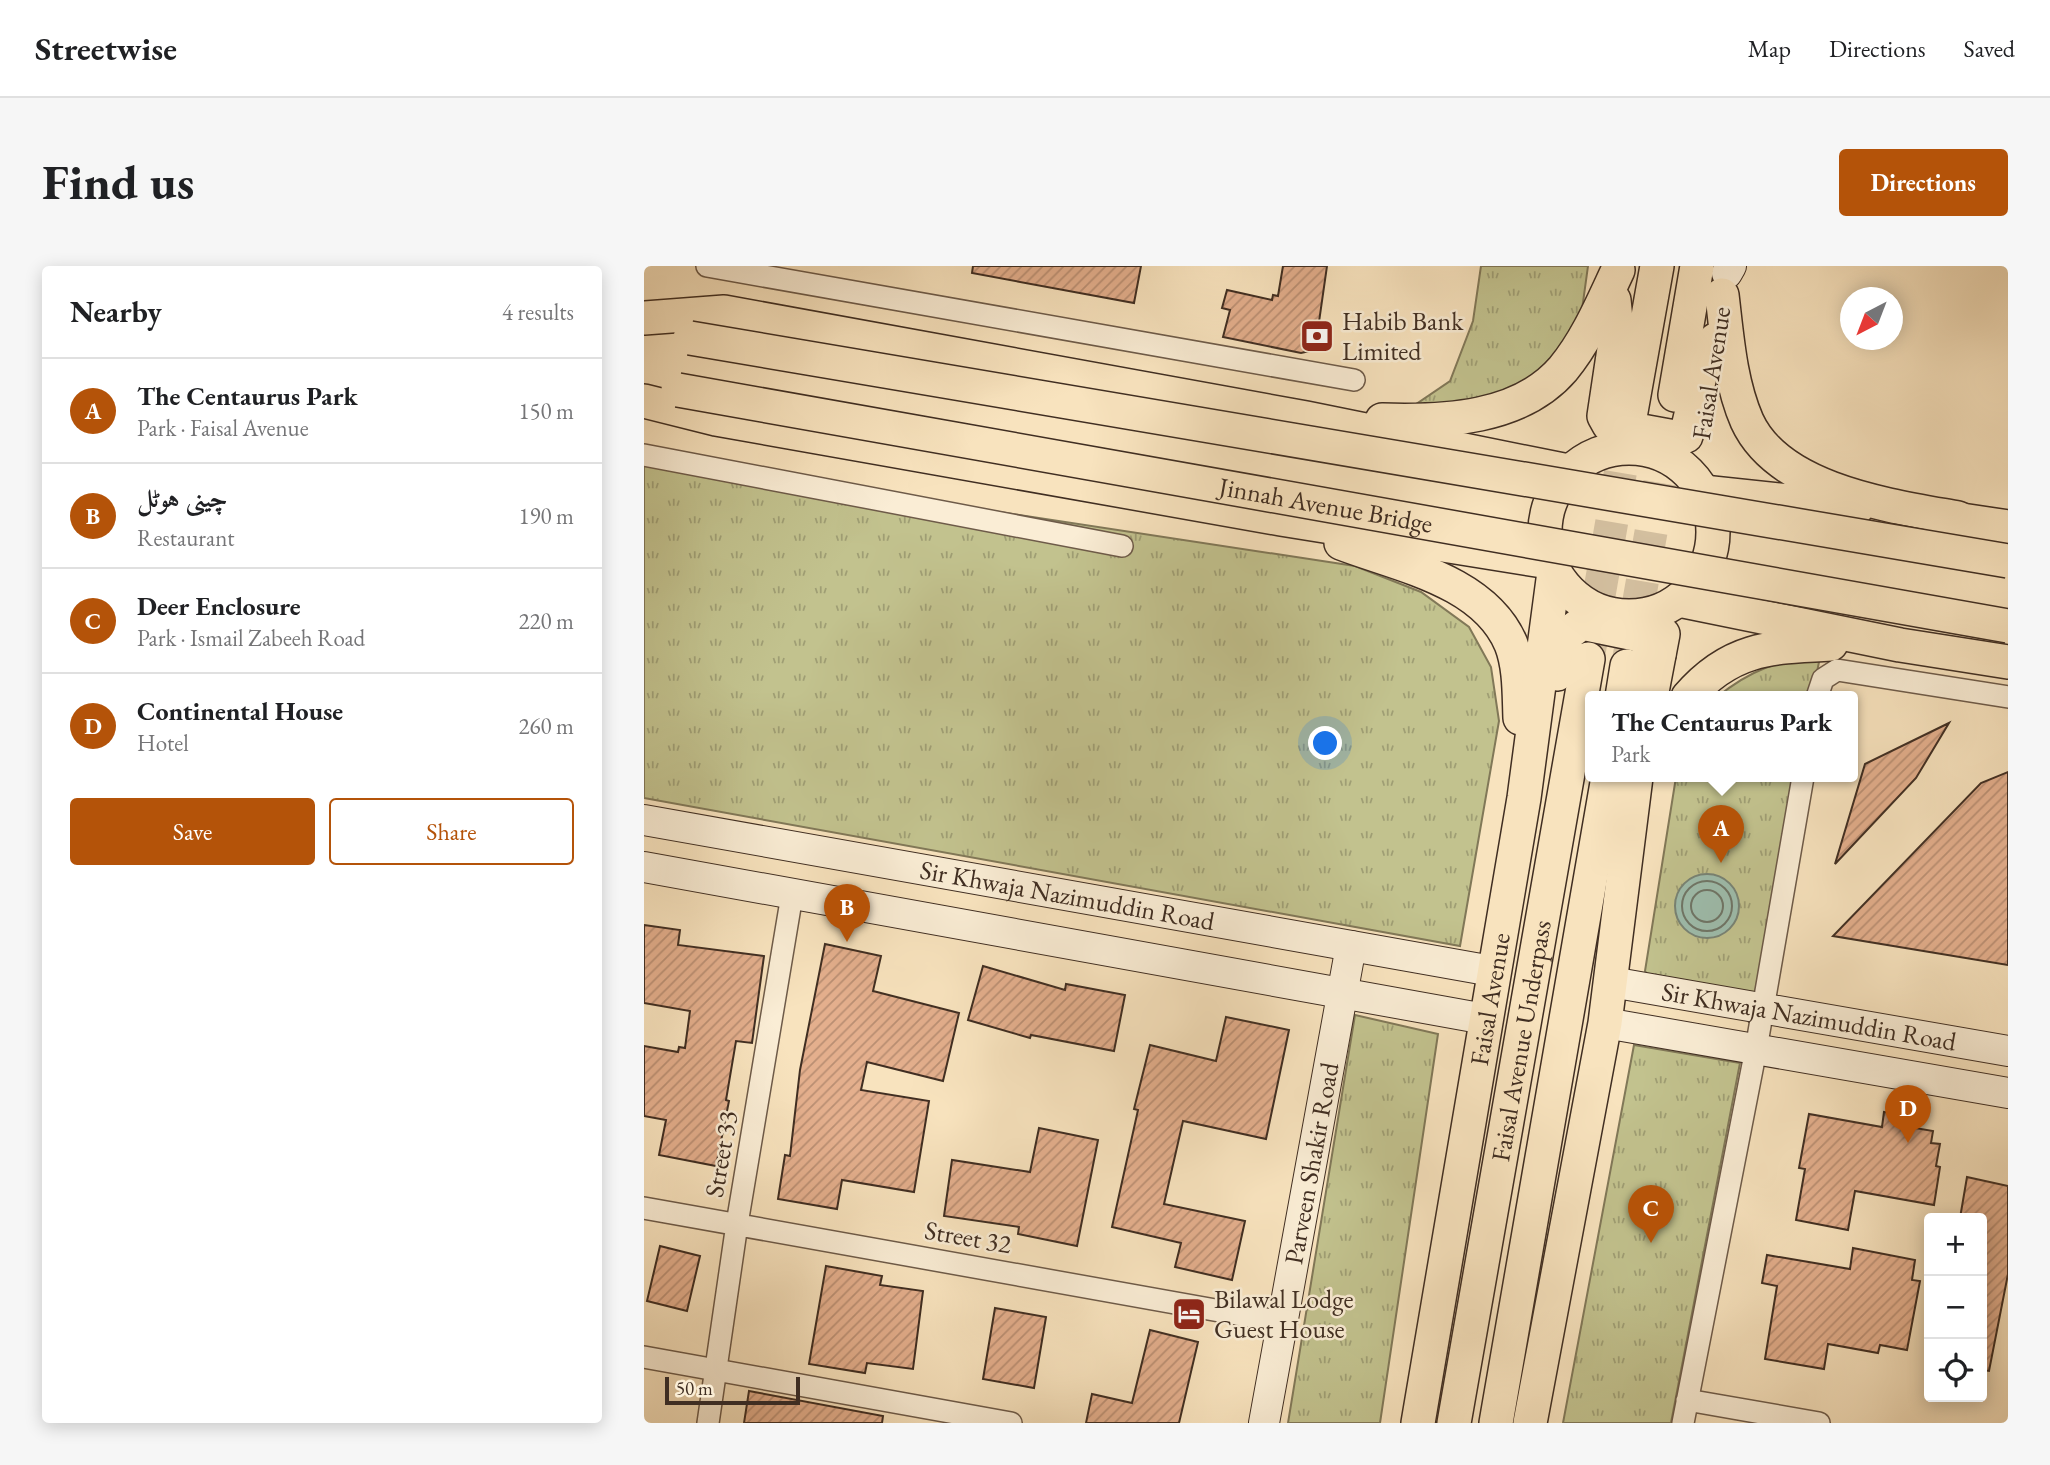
<!DOCTYPE html>
<meta charset="utf-8">
<style>
body{margin:0;font-family:"EB Garamond",Amiri,serif;background:#f6f6f6;color:#202124}
.controls{position:absolute;right:21px;bottom:21px;display:grid;overflow:hidden;border-radius:7px;box-shadow:0 4px 18px #0003}
.controls button{width:63px;height:63px;display:grid;place-items:center;padding:0;border:0;border-bottom:2px solid #e0e0e0;background:#fff;color:#202124;font:35px sans-serif}
.compass{position:absolute;left:1196px;top:21px;width:63px;height:63px;border-radius:50%;background:#fff;box-shadow:0 4px 18px #0003;rotate:222deg}
.scale{position:absolute;left:21px;bottom:18px;width:135px;box-sizing:border-box;padding-left:7px;border:4px solid #402e22;border-top:0;font-size:19px;line-height:24px;white-space:nowrap;color:#402e22;-webkit-text-stroke:5px #faedd5;paint-order:stroke}
.you{position:absolute;left:682px;top:478px;width:24px;height:24px;margin:-18px;border:5px solid #fff;border-radius:50%;background:#1a73e8;box-shadow:0 0 0 10px #1a73e833}
.badge{display:grid;place-items:center;width:46px;height:46px;border-radius:50%;background:#b45309;color:#fff;font-size:23px;font-weight:700}
.pin{position:absolute;translate:-50% -58px;filter:drop-shadow(0 2px 4px #0008)}
.pin::after{content:'';position:absolute;top:37px;width:24px;height:21px;background:inherit;clip-path:polygon(0 0,100% 0,50% 100%)}
.popup{position:absolute;left:941px;top:425px;width:273px;height:91px;box-sizing:border-box;display:grid;place-content:center;border-radius:7px;background:#fff;filter:drop-shadow(0 2px 5px #0005);font-size:23px;white-space:nowrap;color:#757577}
.popup b{font-size:26px;color:#202124}
.popup::after{content:'';position:absolute;left:50%;top:100%;margin-left:-14px;border:14px solid transparent;border-top-color:#fff}
.list{margin:0;padding:0;list-style:none}
h2{display:flex;justify-content:space-between;align-items:center;height:91px;margin:0;padding:0 28px;font-size:30px}
h2 small{font-size:23px;font-weight:400;color:#757577}
.list li{display:grid;grid-template-columns:46px 1fr auto;gap:21px;align-items:center;box-sizing:border-box;height:105px;padding:0 28px;border-top:2px solid #e0e0e0}
.list b{display:block;font-size:26px;white-space:nowrap}
.list p{margin:0;font-size:23px;white-space:nowrap;color:#757577}
.list em{font-size:23px;font-style:normal;color:#757577}
.actions{display:flex;gap:14px;padding:21px 28px}
.actions a{flex:1;padding:16px 0;border:2px solid #b45309;border-radius:7px;text-align:center;font-size:24px;color:#b45309}
.actions .main{background:#b45309;color:#fff}
.icon{flex:none;width:38px;height:38px;fill:none;stroke:currentColor;stroke-width:2;stroke-linecap:round;stroke-linejoin:round}
.map{position:relative;flex:none;width:1364px;height:1157px;overflow:hidden;border-radius:7px}
header{display:flex;align-items:center;gap:42px;box-sizing:border-box;height:98px;padding:0 35px;background:#fff;border-bottom:2px solid #e0e0e0}
header strong{font-size:33px}
nav{display:flex;gap:38px;margin-inline-start:auto;font-size:24px}
.intro{display:flex;align-items:center;justify-content:space-between;box-sizing:border-box;height:168px;padding:0 42px}
h1{margin:0;font-size:49px}
.button{padding:18px 32px;border-radius:7px;background:#b45309;color:#fff;font-size:24px;font-weight:700}
main{display:flex;gap:42px;padding:0 42px}
aside{flex:1;background:#fff;border-radius:7px;box-shadow:0 4px 18px #0003}
.map>svg:first-child{display:block}
.grass{fill:url(#grass-tufts);stroke:#817858;stroke-width:2}
.water{fill:#9ebeae;stroke:#788476;stroke-width:2}
.lines{fill:none;stroke-linecap:round;stroke-linejoin:round}
.shore{stroke:#6f7668;stroke-width:2}
.building{fill:url(#building-hatch);stroke:#402e22;stroke-width:2}
.primary-tunnel{stroke:#d3bf9f;stroke-width:33;stroke-dasharray:33 17;stroke-linecap:butt}
.street-casing{stroke:#6e5b49;stroke-width:24}
.secondary-casing{stroke:#402e22;stroke-width:32}
.primary-casing{stroke:#402e22;stroke-width:36}
.street{stroke:#faedd5;stroke-width:21}
.secondary{stroke:#faedd5;stroke-width:30}
.primary{stroke:#f8e3be;stroke-width:33}
.primary-bridge-casing{stroke:#402e22;stroke-width:36;stroke-linecap:butt}
.primary-bridge{stroke:#f8e3be;stroke-width:33}
.labels{text-anchor:middle;dominant-baseline:central;stroke-width:5;stroke-linejoin:round;paint-order:stroke}
.poi-label{font-size:26px;fill:#402e22;stroke:#faedd5;text-anchor:start}
.street-label{font-size:26px;fill:#402e22;stroke:#faedd5}
</style>
<header>
<strong>Streetwise</strong>
<nav><a>Map</a><a>Directions</a><a>Saved</a></nav>
</header>
<div class="intro"><h1>Find us</h1><a class="button">Directions</a></div>
<main>
<aside>
<h2>Nearby<small>4 results</small></h2>
<ul class="list">
<li><span class="badge">A</span><div><b>The Centaurus Park</b><p>Park · Faisal Avenue</p></div><em>150 m</em></li>
<li><span class="badge">B</span><div><b>چینی ہوٹل</b><p>Restaurant</p></div><em>190 m</em></li>
<li><span class="badge">C</span><div><b>Deer Enclosure</b><p>Park · Ismail Zabeeh Road</p></div><em>220 m</em></li>
<li><span class="badge">D</span><div><b>Continental House</b><p>Hotel</p></div><em>260 m</em></li>
</ul>
<div class="actions"><a class="main">Save</a><a>Share</a></div>
</aside>
<div class="map">
<svg width="1364" height="1157" viewBox="0 0 1364 1157">
<defs>
<pattern id="grass-tufts" width="24" height="20" patternUnits="userSpaceOnUse" patternTransform="scale(1.75)"><rect width="24" height="20" fill="#c2c28e"/><path d="M3 7l-1-3M5 7V3M7 7l1-3M15 17l-1-3M17 17v-4M19 17l1-3" fill="none" stroke="#9f9e74"/></pattern>
<pattern id="building-hatch" width="6" height="6" patternUnits="userSpaceOnUse" patternTransform="scale(1.75)"><rect width="6" height="6" fill="#e4af8d"/><path d="M-1 1l2-2M0 6l6-6M5 7l2-2" fill="none" stroke="#ba8f73"/></pattern>
</defs>
<rect width="100%" height="100%" fill="#f8e3be"/>
<filter id="stains"><feTurbulence type="fractalNoise" baseFrequency=".00286" numOctaves="4"/><feColorMatrix values="0 0 0 0 .2 0 0 0 0 .09 0 0 0 0 .02 0 0 0 .5 -.17"/></filter>
<radialGradient id="worn" r=".72"><stop offset=".6" stop-color="#630" stop-opacity="0"/><stop offset="1" stop-color="#630" stop-opacity=".3"/></radialGradient>
<path class="grass" d="M837,0H944L937,51L900,115L832,146L765,143L806,115L829,55Z
M0,192L711,300L777,326L825,361L847,401L855,455L816,680L0,532Z
M1176,391L1168,431H1073C1107,404 1133,394 1176,391Z
M1032,511H1153L1109,737L1005,711L1001,705Z
M711,749L794,768L736,1157H644Z
M990,779L1096,797L1027,1157H919Z"/>
<path class="water" d="M1031 640a32 32 0 1 1 64 0a32 32 0 1 1-64 0Z"/>
<g class="lines">
<path class="shore" d="M1038 640a25 25 0 1 1 50 0a25 25 0 1 1-50 0Z
M1047 640a16 16 0 1 1 32 0a16 16 0 1 1-32 0Z"/>
</g>
<path class="building" d="M329,0H497L490,37L328,7Z
M639,0H683L671,84L657,87L579,71L586,44L578,42L583,24L628,34L629,29L634,30Z
M1305,457L1272,512L1191,598L1221,498Z
M1364,506V699L1189,670L1337,517Z
M0,659L36,664L34,679L120,690L108,777L92,775L82,834L85,835L72,900L15,889L22,854L0,850V780L34,786L35,781L41,782L46,745L0,737Z
M181,678L237,690L229,725L315,747L299,815L223,796L217,824L285,835L270,926L198,914L193,943L134,933L141,889L146,890L156,804Z
M339,700L421,724L422,718L481,729L470,785L387,769L386,772L324,754Z
M582,751L645,764L622,873L539,855L520,938L601,955L588,1014L531,1001L537,977L468,961L494,844L490,843L506,779L572,795Z
M1240,846L1272,851L1271,862L1289,865L1287,877L1296,878L1292,900L1296,901L1290,939L1211,925L1204,964L1152,954L1161,903L1155,902L1165,848L1238,861Z
M395,862L454,874L433,980L374,968L375,961L300,950L308,894L386,906Z
M1323,911L1364,920V1008L1345,1105L1338,1104V952H1316Z
M16,980L56,990L43,1045L3,1035Z
M1209,982L1271,994L1268,1014L1276,1015L1263,1084L1236,1079L1234,1087L1184,1078L1180,1103L1121,1093L1133,1020L1118,1017L1123,989L1206,1003Z
M182,1000L238,1010L236,1019L279,1025L269,1103L223,1097L221,1107L165,1098Z
M351,1042L402,1051L390,1122L339,1113Z
M506,1064L554,1076L535,1157H442L448,1128L488,1137Z
M105,1125L239,1150L238,1157H100Z"/>
<g class="lines">
<path class="primary-tunnel" d="M945,387L986,151
M984,397L1026,158"/>
<g class="street-casing">
<path id="street" d="M63,0L710,114
M0,189L478,280
M1173,431L1179,413L1193,404L1364,431
M0,942L638,1056
M0,1091L367,1157
M1043,1134L1175,1157
M64,1157L93,958L148,629
M1039,1157L1112,783L1159,511"/>
</g>
<g class="secondary-casing">
<g id="secondary">
<path d="M1083,7L1087,0"/>
<path id="s1" d="M0,554L848,705"/>
<path d="M0,601L841,753"/>
<path id="s2" d="M967,716L1364,785"/>
<path d="M961,757L1364,827"/>
<path id="s3" d="M620,1157L707,680"/>
</g>
</g>
<g class="primary-casing">
<g id="primary">
<path d="M1078,29C1083,71 1086,116 1103,155C1135,225 1247,240 1314,252"/>
<path d="M970,34L973,63L960,150L965,159L1036,172L1042,170L1060,93L1071,74"/>
<path d="M0,52L80,46L662,152L924,205"/>
<path d="M1031,129L1053,0"/>
<path d="M0,135L72,153L637,253L905,296"/>
<path d="M986,151L1013,0"/>
<path d="M738,154C800,156 876,153 919,103C943,74 958,38 974,4"/>
<circle cx="985" cy="266" r="84"/>
<path d="M1059,226L1213,242"/>
<path d="M1291,250L1364,261"/>
<path d="M697,277C754,299 840,314 867,378C876,401 875,428 876,452"/>
<path d="M1035,334L1256,379L1364,396"/>
<path d="M913,408L923,368L938,357L996,369L1015,388"/>
<path d="M978,431L983,400"/>
<path d="M1007,431L1019,368"/>
<path d="M1044,431C1086,382 1126,381 1187,378"/>
<path id="s4" d="M774,1157L880,532L910,306"/>
<path id="s5" d="M810,1157L944,393"/>
<path d="M852,1157L964,511"/>
<path d="M886,1157L961,757L992,511"/>
</g>
</g>
<use href="#street" class="street"/>
<use href="#secondary" class="secondary"/>
<use href="#primary" class="primary"/>
<g class="primary-bridge-casing">
<g id="primary-bridge">
<path d="M46,72L1364,295"/>
<path id="s6" d="M34,124L1364,360"/>
</g>
</g>
<use href="#primary-bridge" class="primary-bridge"/>
</g>
<defs>
<g id="bank-square" transform="scale(1.75)"><rect x="-9" y="-9" width="18" height="18" rx="4" fill="#8f2418" stroke="#faedd5"/><path d="M-6-4H6V4H-6ZM0-2.3a2.3 2.3 0 1 0 0 4.6a2.3 2.3 0 1 0 0-4.6Z" fill="#fff"/></g>
<g id="hotel-square" transform="scale(1.75)"><rect x="-9" y="-9" width="18" height="18" rx="4" fill="#8f2418" stroke="#faedd5"/><path d="M-6-4.5h1.5V1H6V5H4.5V3h-9V5H-6ZM-4 0a1.8 1.8 0 1 1 3.6 0ZM.5 0V-2.5h3Q6-2.5 6 0Z" fill="#fff"/></g>
</defs>
<g fill-rule="evenodd">
<use href="#bank-square" x="673" y="70"/>
<use href="#hotel-square" x="545" y="1048"/>
</g>
<g class="labels">
<g class="poi-label">
<text x="698" y="55">Habib Bank<tspan x="698" dy="30">Limited</tspan></text>
<text x="570" y="1033">Bilawal Lodge<tspan x="570" dy="30">Guest House</tspan></text>
</g>
<g class="street-label">
<text transform="translate(1067 107) rotate(-81)">Faisal Avenue</text>
<text stroke="none"><textPath href="#s6" startOffset="658">Jinnah Avenue Bridge</textPath></text>
<text stroke="none"><textPath href="#s1" startOffset="430">Sir Khwaja Nazimuddin Road</textPath></text>
<text stroke="none"><textPath href="#s4" startOffset="430">Faisal Avenue</textPath></text>
<text stroke="none"><textPath href="#s2" startOffset="201">Sir Khwaja Nazimuddin Road</textPath></text>
<text stroke="none"><textPath href="#s5" startOffset="388">Faisal Avenue Underpass</textPath></text>
<text transform="translate(77 888) rotate(-80)">Street 33</text>
<text stroke="none"><textPath href="#s3" startOffset="264">Parveen Shakir Road</textPath></text>
<text transform="translate(324 971) rotate(10)">Street 32</text>
</g>
</g>
<rect width="100%" height="100%" filter="url(#stains)"/>
<rect width="100%" height="100%" fill="url(#worn)"/>
</svg>
<div class="controls">
<button>+</button>
<button>−</button>
<button><svg class="icon" aria-label="locate" viewBox="0 0 24 24"><circle cx="12" cy="12" r="6"/><path d="M12 2v4M12 18v4M2 12h4M18 12h4"/></svg></button>
</div>
<svg class="compass" viewBox="-18 -18 36 36"><path d="M0-13l5 13h-10z" fill="#e53935"/><path d="M0 13l5-13h-10z" fill="#757577"/></svg>
<div class="scale">50 m</div>
<div class="you"></div>
<div class="pin badge" style="left:1077px;top:597px">A</div>
<div class="popup"><b>The Centaurus Park</b>Park</div>
<div class="pin badge" style="left:203px;top:676px">B</div>
<div class="pin badge" style="left:1007px;top:977px">C</div>
<div class="pin badge" style="left:1264px;top:877px">D</div>
</div>
</main>
